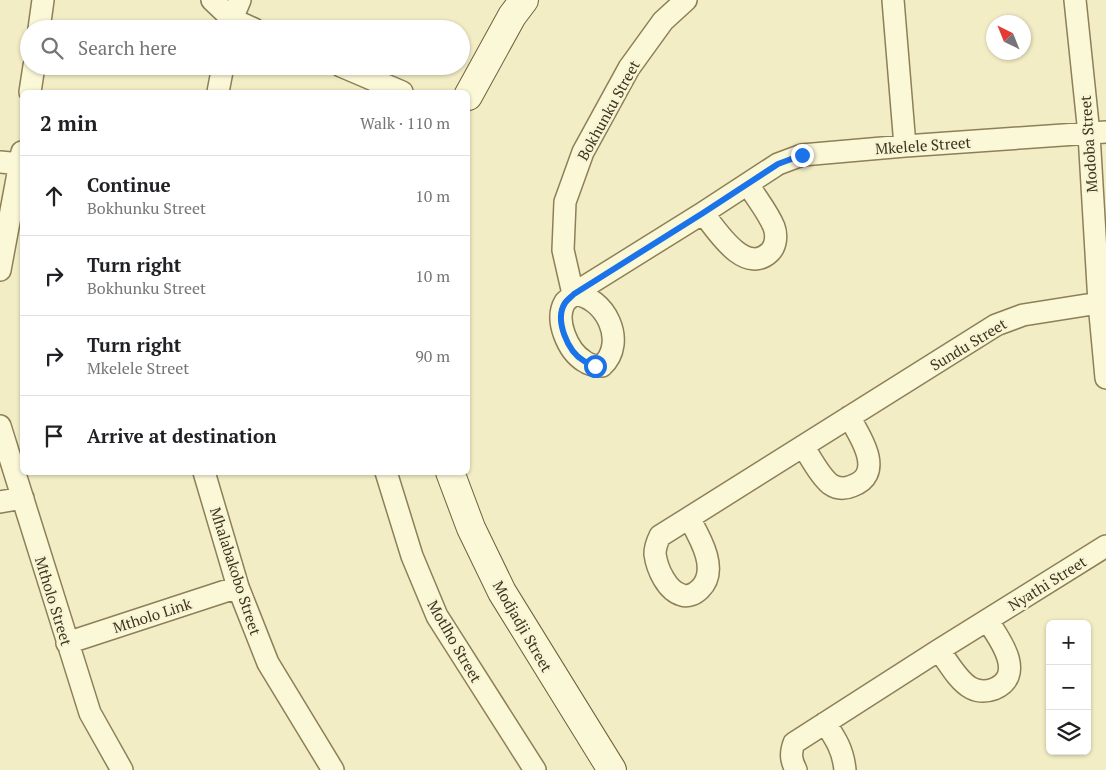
<!DOCTYPE html>
<meta charset="utf-8">
<style>
body{margin:0;font-family:"PT Serif",serif;background:#f6f6f6;color:#202124}
.controls{position:absolute;right:15px;bottom:15px;display:grid;overflow:hidden;border-radius:8px;box-shadow:0 1px 4px #0004}
.controls button{width:45px;height:45px;display:grid;place-items:center;padding:0;border:0;border-bottom:1px solid #e0e0e0;background:#fff;color:#202124;font:25px sans-serif}
.compass{position:absolute;left:986px;top:15px;width:45px;height:45px;border-radius:50%;background:#fff;box-shadow:0 1px 4px #0004;rotate:317deg}
.stop{position:absolute;width:15px;height:15px;margin:-11px;border:4px solid #1a73e8;border-radius:50%;background:#fff}
.stop.end{background:#1a73e8;border-color:#fff;box-shadow:0 1px 5px #0008}
.list{margin:0;padding:0;list-style:none}
h2{display:flex;justify-content:space-between;align-items:center;height:65px;margin:0;padding:0 20px;font-size:21px}
h2 small{font-size:16px;font-weight:400;color:#757577}
.list li{display:grid;grid-template-columns:32px 1fr auto;gap:15px;align-items:center;box-sizing:border-box;height:80px;padding:0 20px;border-top:1px solid #e0e0e0}
.list b{display:block;font-size:19px;white-space:nowrap}
.list p{margin:0;font-size:16px;white-space:nowrap;color:#757577}
.list em{font-size:16px;font-style:normal;color:#757577}
.icon{flex:none;width:28px;height:28px;fill:none;stroke:currentColor;stroke-width:2;stroke-linecap:round;stroke-linejoin:round}
.map{position:relative;flex:none;width:1106px;height:770px;overflow:hidden}
.search{position:absolute;background:#fff;box-shadow:0 1px 4px #0004;left:20px;top:20px;width:450px;height:55px;display:flex;align-items:center;gap:12px;box-sizing:border-box;padding:0 18px;border-radius:28px;color:#757577;font-size:19px}
.panel{position:absolute;background:#fff;box-shadow:0 1px 4px #0004;left:20px;top:90px;width:450px;height:385px;border-radius:8px}
.map>svg:first-child{display:block}
.lines{fill:none;stroke-linecap:round;stroke-linejoin:round}
.street-casing{stroke:#8e7f59;stroke-width:24}
.secondary-casing{stroke:#70603c;stroke-width:30}
.street{stroke:#fbf8d8;stroke-width:21}
.secondary{stroke:#fbf8d8;stroke-width:28}
.route{stroke:#1a73e8;stroke-width:6}
.labels{text-anchor:middle;dominant-baseline:central;stroke-width:5;stroke-linejoin:round;paint-order:stroke}
.street-label{font-size:15px;fill:#3d331e;stroke:#f8f5d4}
</style>
<div class="map">
<svg width="1106" height="770" viewBox="0 0 1106 770">
<rect width="100%" height="100%" fill="#f2edc4"/>
<g class="lines">
<g class="street-casing">
<path id="street" d="M212,0L232,19L254,29
M893,0L905,146
M1075,0L1089,134L1099,303L1106,378
M39,29L43,0
M230,29L232,19L240,0
M341,66L402,92
M30,92L34,66
M218,92L223,66
M0,162L21,164
M703,213C717,231 745,276 770,252C776,246 777,235 774,227C768,212 756,198 748,184
M0,270L22,152
M573,294C605,296 628,342 602,366C596,366 589,365 584,361C568,351 554,320 565,302C567,300 571,297 573,294L703,213L778,164L802,155L905,146L1106,132
M573,294L563,250L565,202L583,152L629,68L663,21L686,0
M0,426L90,713L122,770
M803,446C811,458 819,475 830,484C837,489 845,489 852,486C886,474 860,436 849,417
M204,472L238,587L268,663L333,770
M386,472L412,556L437,616L535,770
M0,502L23,498
M689,518C699,536 720,570 700,589C695,594 688,597 682,595C667,591 657,569 655,554C655,548 657,542 660,536L996,325L1023,315L1099,303
M67,643L238,587
M939,650C948,662 958,681 971,688C979,692 986,692 994,689C1027,675 999,638 987,620
M825,723C836,739 843,750 845,770
M796,770C791,760 790,754 794,743L939,650L1106,546"/>
</g>
<g class="secondary-casing">
<path id="secondary" d="M468,96L512,16L524,0
M450,472L471,528L502,592L612,770"/>
</g>
<use href="#street" class="street"/>
<use href="#secondary" class="secondary"/>
</g>
<g class="lines">
<path class="route" d="M595,366C592,364 587,363 584,361C568,352 554,320 565,303C567,300 571,297 574,294L703,213L778,164L802,155"/>
</g>
<g class="labels">
<g class="street-label">
<text transform="translate(608 110) rotate(-61)">Bokhunku Street</text>
<text transform="translate(1088 144) rotate(-94)">Modoba Street</text>
<text transform="translate(923 145) rotate(-4)">Mkelele Street</text>
<text transform="translate(968 344) rotate(-31)">Sundu Street</text>
<text transform="translate(236 571) rotate(72)">Mhalabakobo Street</text>
<text transform="translate(1047 583) rotate(-32)">Nyathi Street</text>
<text transform="translate(54 601) rotate(73)">Mtholo Street</text>
<text transform="translate(152 615) rotate(-18)">Mtholo Link</text>
<text transform="translate(523 626) rotate(60)">Modjadji Street</text>
<text transform="translate(455 641) rotate(60)">Motlho Street</text>
</g>
</g>
</svg>
<div class="controls">
<button>+</button>
<button>−</button>
<button><svg class="icon" aria-label="layers" viewBox="0 0 24 24"><path d="M12 4l9 5-9 5-9-5zM3 14l9 5 9-5"/></svg></button>
</div>
<svg class="compass" viewBox="-18 -18 36 36"><path d="M0-13l5 13h-10z" fill="#e53935"/><path d="M0 13l5-13h-10z" fill="#757577"/></svg>
<div class="stop" style="left:595px;top:366px"></div>
<div class="stop end" style="left:802px;top:155px"></div>
<div class="search"><svg class="icon" aria-label="search" viewBox="0 0 24 24"><circle cx="10" cy="10" r="6"/><path d="M15 15l6 6"/></svg>Search here</div>
<section class="panel">
<h2>2 min<small>Walk · 110 m</small></h2>
<ul class="list">
<li><svg class="icon" aria-label="ahead" viewBox="0 0 24 24"><path d="M12 20V5M6 11l6-6 6 6"/></svg><div><b>Continue</b><p>Bokhunku Street</p></div><em>10 m</em></li>
<li><svg class="icon" aria-label="right" viewBox="0 0 24 24"><path d="M7 20v-9h11M14 6l5 5-5 5"/></svg><div><b>Turn right</b><p>Bokhunku Street</p></div><em>10 m</em></li>
<li><svg class="icon" aria-label="right" viewBox="0 0 24 24"><path d="M7 20v-9h11M14 6l5 5-5 5"/></svg><div><b>Turn right</b><p>Mkelele Street</p></div><em>90 m</em></li>
<li><svg class="icon" aria-label="arrive" viewBox="0 0 24 24"><path d="M6 21V4h12l-3 4 3 4H6"/></svg><div><b>Arrive at destination</b></div></li>
</ul>
</section>
</div>
